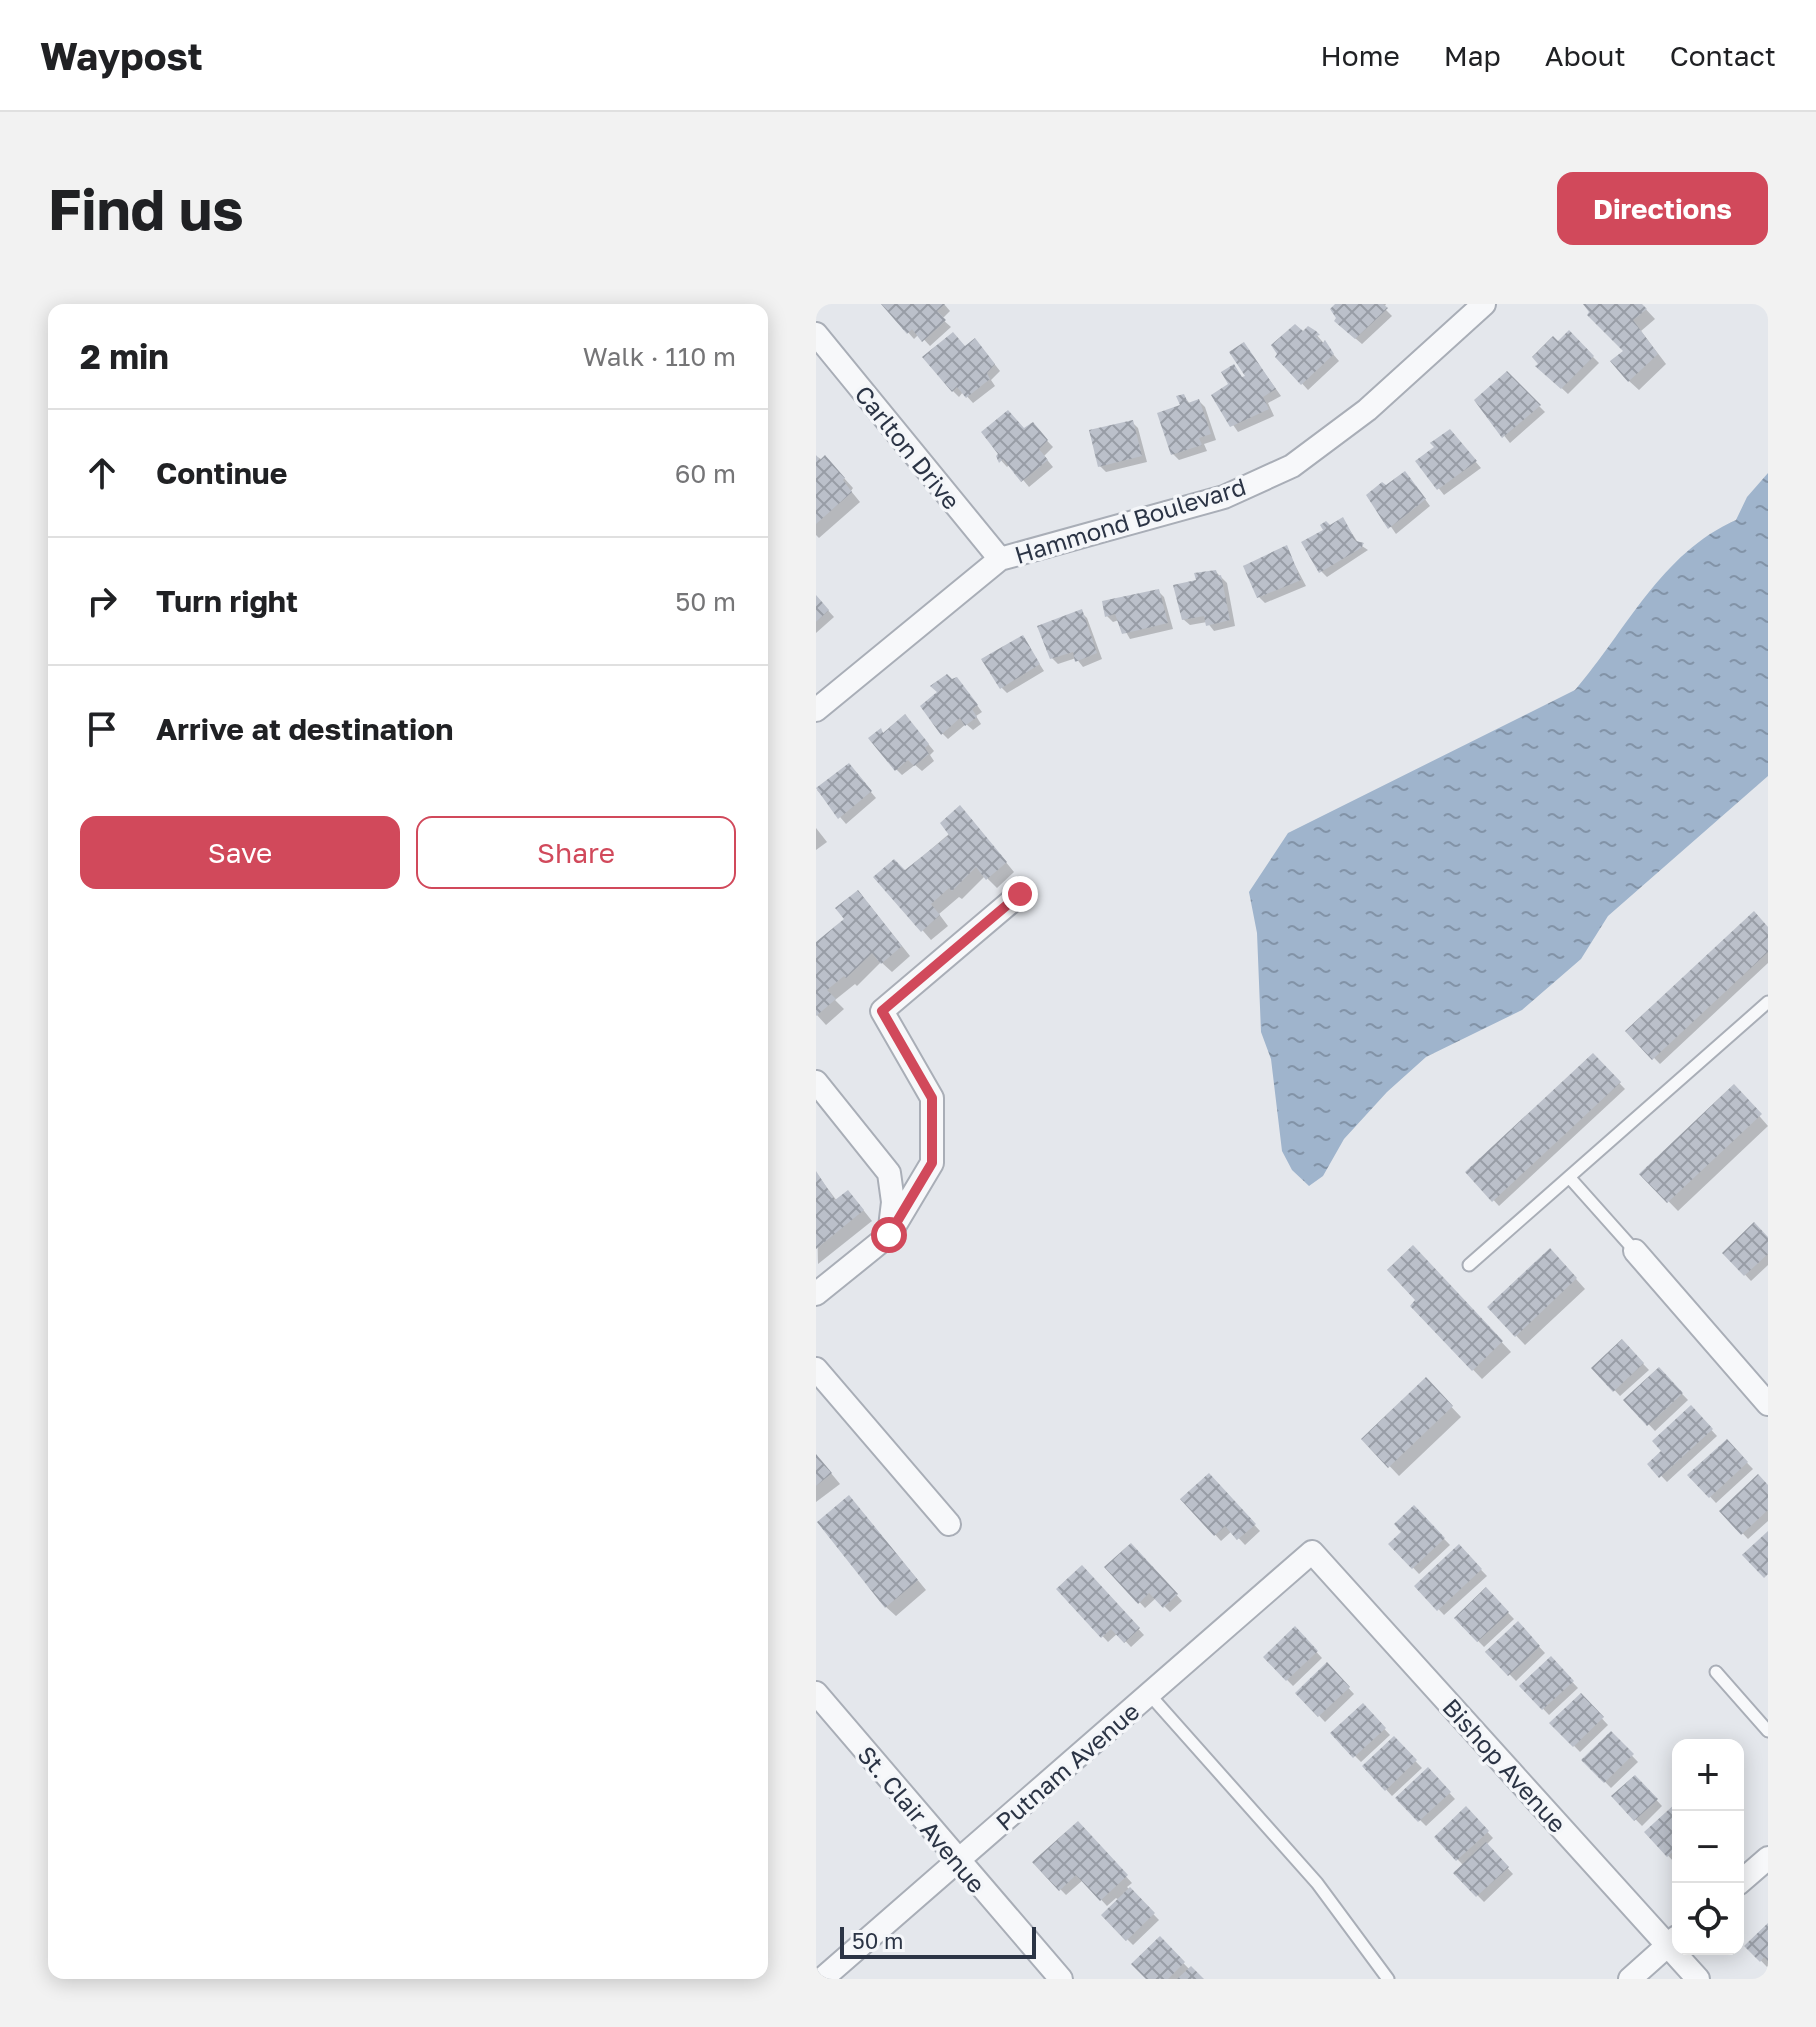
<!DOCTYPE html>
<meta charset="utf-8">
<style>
body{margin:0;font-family:"Golos Text",sans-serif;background:#f2f2f2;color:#202124}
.controls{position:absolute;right:24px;bottom:24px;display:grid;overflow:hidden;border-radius:16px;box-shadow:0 4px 20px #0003}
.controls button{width:72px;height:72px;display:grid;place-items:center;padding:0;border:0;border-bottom:2px solid #e0e0e0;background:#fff;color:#202124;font:40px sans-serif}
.scale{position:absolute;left:24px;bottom:20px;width:196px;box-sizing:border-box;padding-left:8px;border:4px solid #2b3445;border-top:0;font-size:22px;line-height:28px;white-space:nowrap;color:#2b3445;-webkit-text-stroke:6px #f4f6f9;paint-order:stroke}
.stop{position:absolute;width:24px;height:24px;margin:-18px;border:6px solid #d1495b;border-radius:50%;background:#fff}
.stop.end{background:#d1495b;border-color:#fff;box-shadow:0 2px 8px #0008}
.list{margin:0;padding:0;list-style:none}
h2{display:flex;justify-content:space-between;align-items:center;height:104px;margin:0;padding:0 32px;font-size:34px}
h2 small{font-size:26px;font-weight:400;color:#757577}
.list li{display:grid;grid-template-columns:52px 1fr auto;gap:24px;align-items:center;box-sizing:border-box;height:128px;padding:0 32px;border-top:2px solid #e0e0e0}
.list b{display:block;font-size:30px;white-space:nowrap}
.list em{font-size:26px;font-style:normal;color:#757577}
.actions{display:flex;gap:16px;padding:24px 32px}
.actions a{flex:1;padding:18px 0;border:2px solid #d1495b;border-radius:16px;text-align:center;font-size:28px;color:#d1495b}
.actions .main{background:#d1495b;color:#fff}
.icon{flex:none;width:44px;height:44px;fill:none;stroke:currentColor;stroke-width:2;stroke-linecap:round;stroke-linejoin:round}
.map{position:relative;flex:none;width:952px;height:1675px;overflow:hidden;border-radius:16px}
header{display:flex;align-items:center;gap:48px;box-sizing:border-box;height:112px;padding:0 40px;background:#fff;border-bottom:2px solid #e0e0e0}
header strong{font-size:38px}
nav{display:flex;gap:44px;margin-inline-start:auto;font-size:28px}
.intro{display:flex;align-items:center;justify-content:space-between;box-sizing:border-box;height:192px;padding:0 48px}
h1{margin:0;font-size:56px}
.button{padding:20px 36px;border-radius:16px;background:#d1495b;color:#fff;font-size:28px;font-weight:700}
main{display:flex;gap:48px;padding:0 48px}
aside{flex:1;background:#fff;border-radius:16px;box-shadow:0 4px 20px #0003}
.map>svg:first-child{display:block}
.water{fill:url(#water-ripples)}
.shadow{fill:#0003}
.building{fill:url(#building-cross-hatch)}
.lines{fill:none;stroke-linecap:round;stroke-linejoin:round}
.service-casing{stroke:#a9aeb7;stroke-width:15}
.minor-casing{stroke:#a9aeb7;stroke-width:26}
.service{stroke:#f7f8fa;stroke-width:11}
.minor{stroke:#f7f8fa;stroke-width:22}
.route{stroke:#d1495b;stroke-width:10}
.labels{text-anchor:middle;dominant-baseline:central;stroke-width:7;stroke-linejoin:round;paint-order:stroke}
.street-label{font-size:24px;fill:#2b3445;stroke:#f4f6f9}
</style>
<header>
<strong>Waypost</strong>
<nav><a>Home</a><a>Map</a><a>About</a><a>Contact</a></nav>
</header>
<div class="intro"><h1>Find us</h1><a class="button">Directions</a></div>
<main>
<aside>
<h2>2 min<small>Walk · 110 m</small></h2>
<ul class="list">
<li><svg class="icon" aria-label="ahead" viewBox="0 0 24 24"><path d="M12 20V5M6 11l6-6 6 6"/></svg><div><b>Continue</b></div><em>60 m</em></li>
<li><svg class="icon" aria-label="right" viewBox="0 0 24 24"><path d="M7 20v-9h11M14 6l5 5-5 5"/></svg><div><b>Turn right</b></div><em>50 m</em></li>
<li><svg class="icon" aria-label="arrive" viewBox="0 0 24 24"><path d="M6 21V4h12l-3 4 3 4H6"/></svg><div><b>Arrive at destination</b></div></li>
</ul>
<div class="actions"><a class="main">Save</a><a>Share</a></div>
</aside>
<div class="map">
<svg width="952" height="1675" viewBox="0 0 952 1675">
<defs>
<pattern id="water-ripples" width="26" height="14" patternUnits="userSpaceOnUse" patternTransform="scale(2)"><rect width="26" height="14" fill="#9fb4cc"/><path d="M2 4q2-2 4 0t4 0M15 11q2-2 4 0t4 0" fill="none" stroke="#8293a7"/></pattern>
<pattern id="building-cross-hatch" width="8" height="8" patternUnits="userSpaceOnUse" patternTransform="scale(2)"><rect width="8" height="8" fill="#bbc0ca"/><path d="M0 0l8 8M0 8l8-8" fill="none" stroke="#989da6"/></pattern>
</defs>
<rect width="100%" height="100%" fill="#e4e7ec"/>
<path class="water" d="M952,169V472L792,612L765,655L706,706L610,753L571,788L528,835L507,872L493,882L476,866L466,847L455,755L445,728L441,629L433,588L472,529L759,386C810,327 845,249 920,216L931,193Z"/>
<path class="shadow" d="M67,0H128L134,7L126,15L135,23L114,42L103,30L98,35Z
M522,0H570L568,4L576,12L546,40L526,23Z
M770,0H825L839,15L825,27L850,60L823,86L813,77L810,47Z
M499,29L523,57L492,86L462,53L487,30Z
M753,29L783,59L752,90L722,62Z
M428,40L465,92L452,99L458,112L422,128L397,92L433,73Z
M165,43L184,67L175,76L179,82L157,99L147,88L143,93L137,87L149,44Z
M691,70L729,108L694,139L660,96Z
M368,92L374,100L383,97L389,103L400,136L388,140L391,147L363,156L357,150Z
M316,118L322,124L331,158L290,168L284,162Z
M208,127H222L237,143L228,152L237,163L213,183L194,160L191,163L182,153Z
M639,134L665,164L628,191L602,158Z
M0,152L18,163L37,184L35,187L44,198L3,234L0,231Z
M595,176L614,202L580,230L553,191Z
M527,216L543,240L552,246L511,273L505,267L514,224Z
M470,244L490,282L449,299L443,293Z
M400,268L411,279L419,322L398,327L391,318L374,321L367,315L382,277Z
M342,287L348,293L357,325L314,335L303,316L297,318L291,312Z
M0,293L18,313L0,329Z
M265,308L271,314L286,355L267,363L260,354L242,360L236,354Z
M206,333L228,367L191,389L185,383Z
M147,382L166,408L160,412L165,420L157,426L150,420L132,435L126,429Z
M95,419L118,447L114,451L118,457L106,467L99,461L86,471L80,465L68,431Z
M32,461L60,494L30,520L1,486Z
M153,513L198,568L181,584L169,572L146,595L143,593L123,610L132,622L115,636L60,573L88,568Z
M0,524L11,538L0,546Z
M51,598L94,652L76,668L65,658L41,682L39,680L19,696L28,705L10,721L0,710V641Z
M952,625V659L844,760L812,727Z
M777,752L809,785L683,902L652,868Z
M918,783L952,822L862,907L826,870Z
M0,869L21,897L41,898L56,917L2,960Z
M952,935V961L935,977L909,949Z
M597,944L695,1048L666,1075L596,1002L602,996Z
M743,956L769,985L709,1041L673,1003Z
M806,1038L833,1066L804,1092L778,1064Z
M843,1066L872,1096L839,1127L810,1096Z
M610,1076L645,1113L583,1172L548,1135Z
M875,1104L901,1132L851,1178L834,1160L848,1147Z
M911,1138L937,1165L900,1199L874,1171Z
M0,1151L24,1180L0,1198Z
M393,1172L444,1227L429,1241L416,1227L405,1237L367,1195Z
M952,1184V1217L932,1235L906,1207Z
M42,1203L110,1286L80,1312L70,1303Z
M598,1204L634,1241L603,1270L575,1240L588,1228Z
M315,1241L366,1297L354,1308L340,1294L329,1304L291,1263Z
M643,1243L671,1272L628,1311L601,1282Z
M266,1264L328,1331L315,1343L302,1329L292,1338L243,1285Z
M670,1286L698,1315L668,1343L640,1314Z
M702,1320L729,1349L700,1377L672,1348Z
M479,1325L506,1354L477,1382L449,1353Z
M735,1355L762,1384L733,1411L706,1382Z
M511,1361L538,1390L509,1418L482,1389Z
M765,1392L792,1421L764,1448L736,1419Z
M547,1402L574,1431L545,1458L517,1430Z
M795,1430L822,1458L795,1484L768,1456Z
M578,1435L606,1464L576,1492L549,1462Z
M612,1466L639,1495L610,1522L582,1494Z
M819,1473L846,1502L826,1522L798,1493Z
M860,1502L862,1554L858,1558L830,1528Z
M650,1505L677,1534L670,1541L697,1570L668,1598L640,1569L648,1562L620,1533Z
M262,1520L316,1579L311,1583L343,1616L317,1641L287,1611L303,1596L300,1594L291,1602L267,1576L250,1591L219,1559Z
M952,1622V1662L951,1663L931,1642Z
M344,1635L374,1666L385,1675H332Z"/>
<path class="building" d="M65,0H129L121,7L130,16L106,38L96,25L91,30Z
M519,0H567L572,4L539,35L518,17L520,14L514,5Z
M767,0H826L831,5L817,16L842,50L812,78L794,57L807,47L771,11L773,8Z
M479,20L487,27L492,22L500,27L504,31L500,32L507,39L509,36L518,50L485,81L459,53L461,50L455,41Z
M753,26L778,52L745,85L719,62L722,60L716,53L737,32L742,37Z
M137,28L149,42L159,34L179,60L171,69L174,75L150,94L141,83L136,88L106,53Z
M428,38L460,85L447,93L453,105L414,123L395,91L412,80L405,68L418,60L426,73L429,72L413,48Z
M691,67L725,101L686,134L658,96Z
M368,90L372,99L383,95L395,130L383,134L386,141L355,151L341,109L364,101L360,92Z
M192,106L208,124L217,118L232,136L223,145L232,156L205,178L187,155L183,159L180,152L182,150L165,128Z
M317,116L326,152L282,163L273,126Z
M634,125L661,157L621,186L599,157L618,143L614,139Z
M0,151L4,156L9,151L29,174L27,176L36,188L0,220Z
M589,167L610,195L572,225L550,191L566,178L570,181Z
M527,213L540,237L548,239L545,244L503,269L485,238L507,226L504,221L510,217L514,221Z
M471,241L485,276L441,294L427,262Z
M400,266L402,272L405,271L414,316L390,322L388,312L366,316L357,281L380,276L378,269Z
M343,285L352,319L306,330L299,310L289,313L286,297Z
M0,291L13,306L0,318Z
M266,305L281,349L259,358L257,348L234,355L221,322Z
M207,331L224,360L184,385L165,355Z
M131,370L136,375L141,373L162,401L156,405L161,413L149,422L144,414L125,431L104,402L121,388L114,382Z
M89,410L113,440L109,444L113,450L98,462L92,456L79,467L52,434L65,424L67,429Z
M33,459L56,487L22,515L0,484Z
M144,501L191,558L170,576L160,563L136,587L133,584L115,600L124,611L105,628L57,573L78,555L89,566L133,531L124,519Z
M42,586L86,642L65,660L56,649L30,674L28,672L11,686L20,695L0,712V638L28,615L19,604Z
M938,607L952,623V648L836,756L809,727Z
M777,749L805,778L676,898L649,868Z
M918,780L946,810L851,899L823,870Z
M0,867L19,896L32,886L48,906L0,945Z
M938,918L952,933V950L928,972L906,949Z
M597,941L687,1037L656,1067L594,1002L599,996L571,966Z
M734,944L761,974L699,1033L671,1003Z
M806,1035L828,1059L797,1088L775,1064Z
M843,1063L867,1089L831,1122L807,1096Z
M610,1073L637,1102L572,1164L545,1135Z
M875,1101L897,1125L843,1174L831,1160L845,1147L836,1137Z
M911,1135L932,1158L893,1194L871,1171Z
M0,1150L16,1169L0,1182Z
M393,1169L440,1220L421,1236L409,1222L398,1232L364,1195Z
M942,1170L952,1181V1206L925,1231L903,1207Z
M33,1191L102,1276L69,1304L1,1218Z
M598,1201L629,1234L596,1265L572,1240L585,1228L578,1220Z
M952,1227V1270L948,1274L926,1251Z
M315,1239L362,1290L347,1304L333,1289L322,1300L288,1263Z
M643,1240L666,1265L621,1307L598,1282Z
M266,1261L324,1324L308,1339L295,1325L285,1334L240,1285Z
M670,1283L693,1308L661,1338L638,1314Z
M702,1317L724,1342L692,1372L669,1348Z
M479,1322L502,1347L470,1377L447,1353Z
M735,1352L758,1377L726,1406L703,1382Z
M511,1358L534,1383L502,1413L479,1389Z
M765,1389L788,1413L757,1443L733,1419Z
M547,1399L570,1424L537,1454L514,1429Z
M795,1427L818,1450L788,1479L765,1456Z
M578,1432L601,1456L569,1487L546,1462Z
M612,1463L635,1488L602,1518L579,1494Z
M819,1471L842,1495L818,1517L795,1492Z
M860,1499L862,1543L851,1553L828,1528Z
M650,1502L673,1527L640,1557L618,1533Z
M262,1517L312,1571L284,1597L260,1571L243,1587L216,1558Z
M670,1538L693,1563L660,1593L637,1569Z
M314,1583L339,1609L310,1637L285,1611Z
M952,1619V1657L948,1653L944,1658L928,1642Z
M344,1632L369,1658L352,1675H330L315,1660Z
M375,1662L388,1675H361Z"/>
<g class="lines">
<g class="service-casing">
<path id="service" d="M819,947L753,873L952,698
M653,961L753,873
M900,1368L952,1427
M333,1390L501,1579L572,1675"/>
</g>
<g class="minor-casing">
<path id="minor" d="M0,30L184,255
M0,406L184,255L408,193L476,162L551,106L668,0
M0,778L73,869L77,898L74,923
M819,947L952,1100
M0,990L73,931L116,859V794L66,707L204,590
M0,1065L133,1220
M0,1389L245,1675
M922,1580L952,1554
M6,1675L496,1248L882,1675
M814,1675L861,1633"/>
</g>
<use href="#service" class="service"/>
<use href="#minor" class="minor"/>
</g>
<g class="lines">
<path class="route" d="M73,931L116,859V794L66,707L204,590"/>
</g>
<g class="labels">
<g class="street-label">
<text transform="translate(92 143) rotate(51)">Carlton Drive</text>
<text transform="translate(314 216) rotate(-17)">Hammond Boulevard</text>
<text transform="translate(689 1461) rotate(48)">Bishop Avenue</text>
<text transform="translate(251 1462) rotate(-41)">Putnam Avenue</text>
<text transform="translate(106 1515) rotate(50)">St. Clair Avenue</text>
</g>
</g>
</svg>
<div class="controls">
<button>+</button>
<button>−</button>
<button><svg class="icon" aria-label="locate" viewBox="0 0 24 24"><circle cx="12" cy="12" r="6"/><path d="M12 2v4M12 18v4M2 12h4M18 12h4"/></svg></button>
</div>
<div class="scale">50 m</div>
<div class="stop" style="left:73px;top:931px"></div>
<div class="stop end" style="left:204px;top:590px"></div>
</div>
</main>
